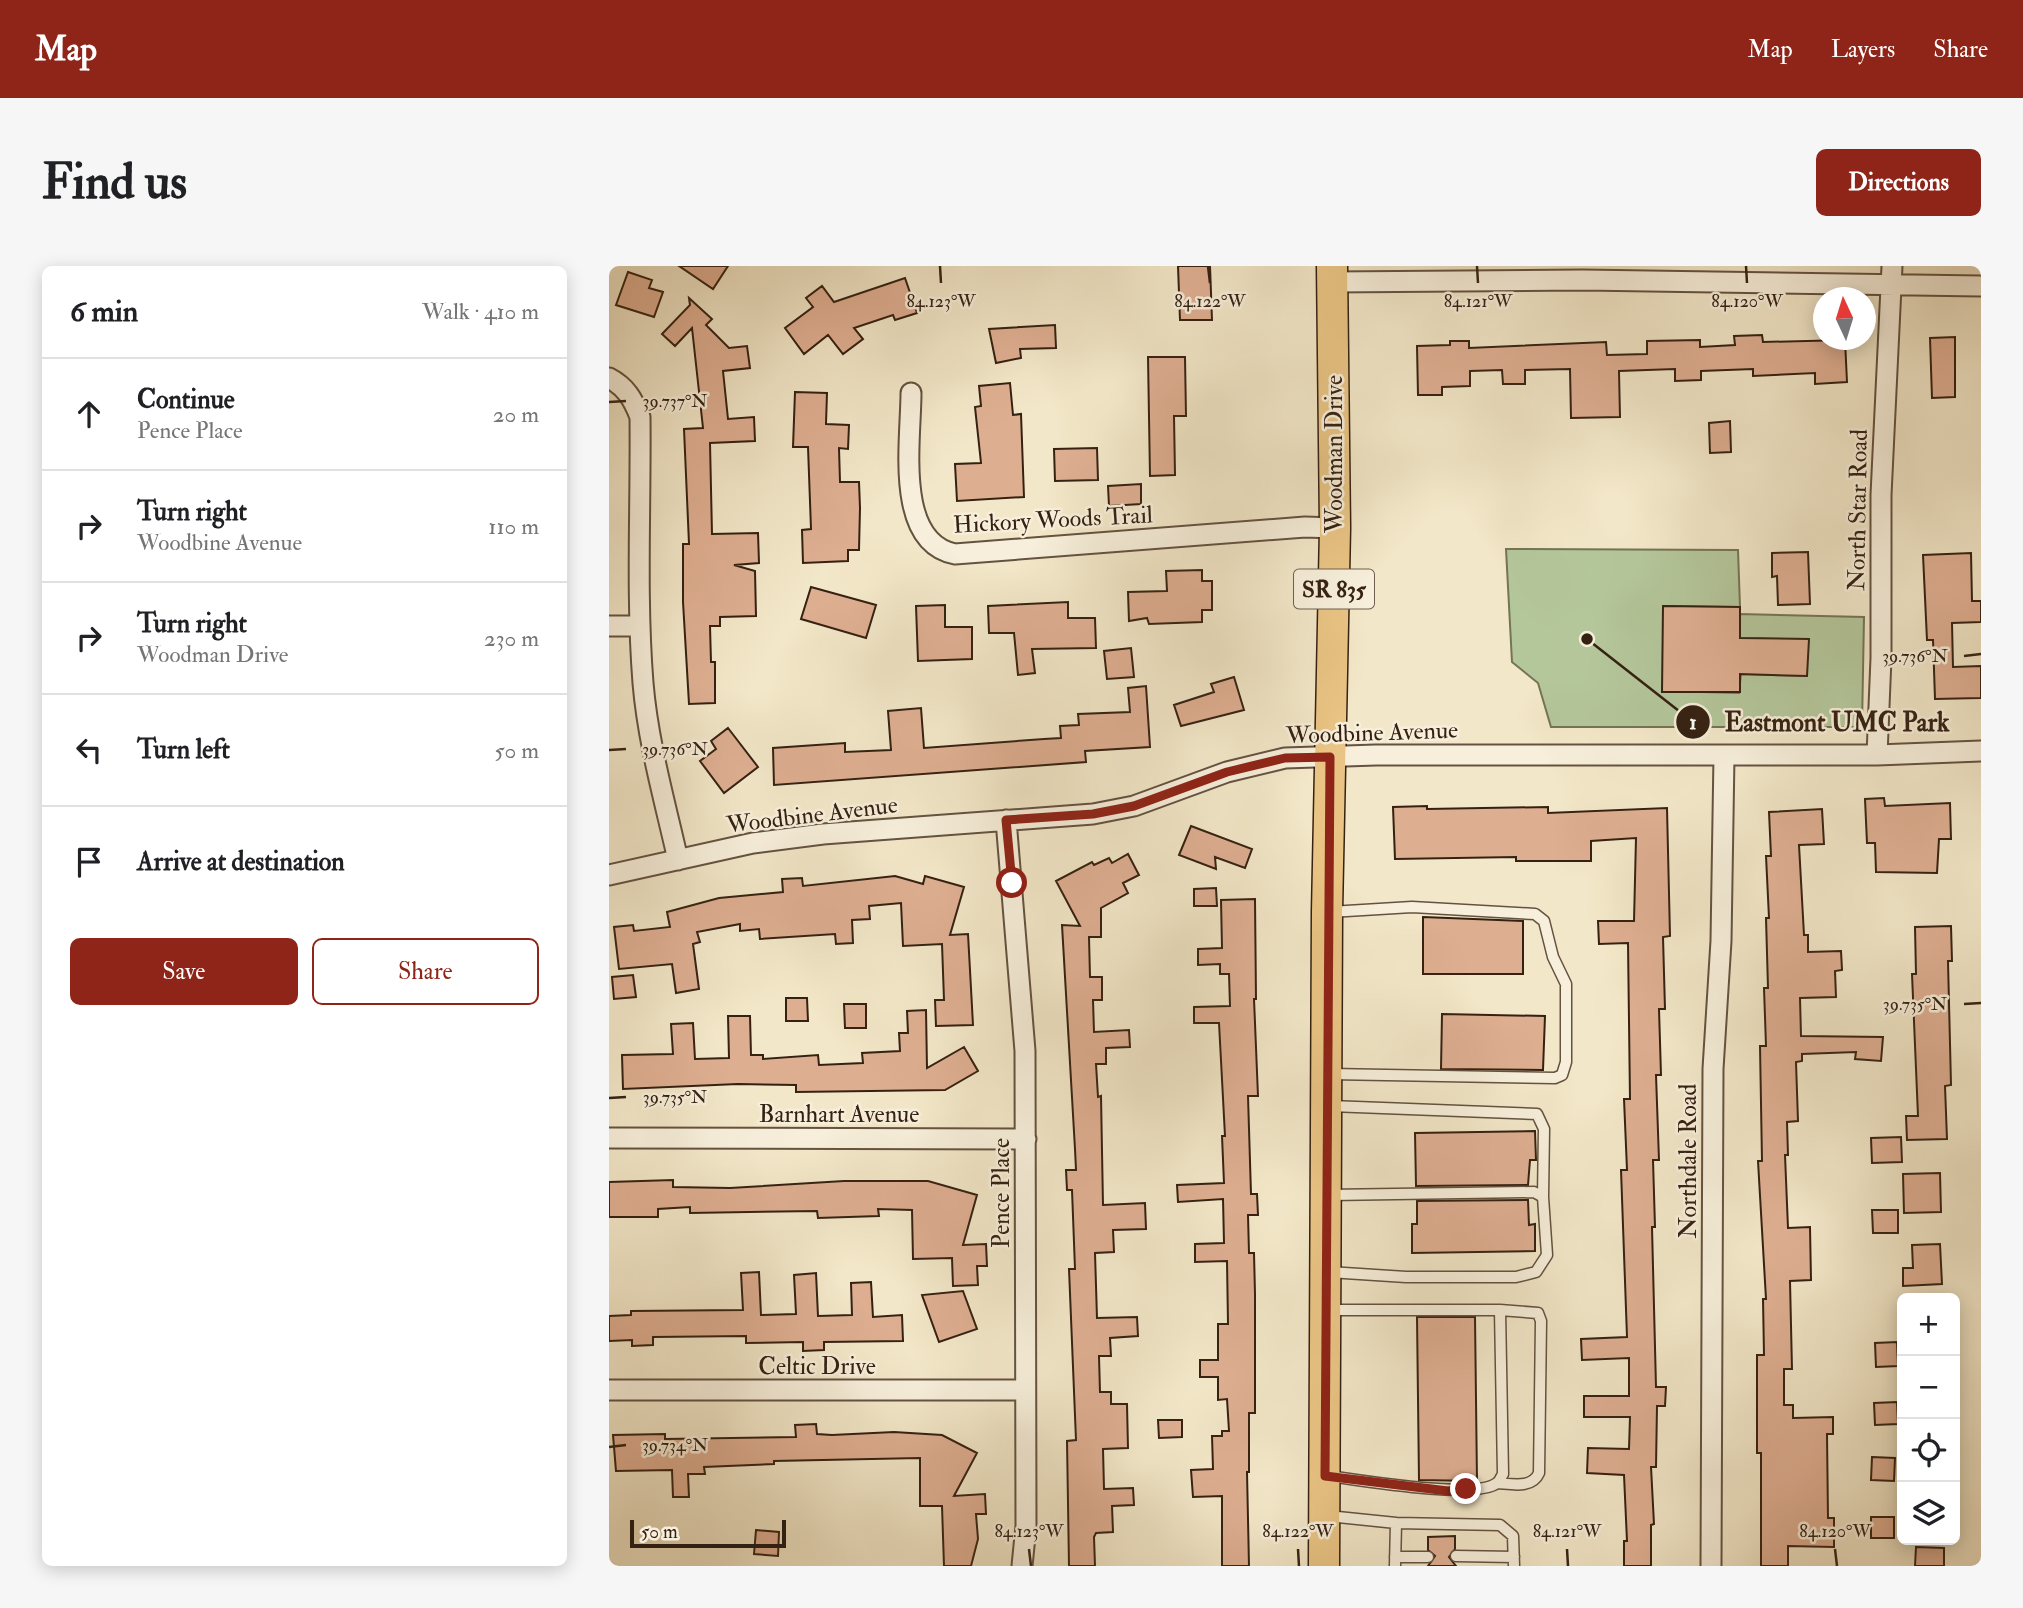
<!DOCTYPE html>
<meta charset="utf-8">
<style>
body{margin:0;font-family:"IM FELL Double Pica",serif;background:#f6f6f6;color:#202124}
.controls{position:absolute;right:21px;bottom:21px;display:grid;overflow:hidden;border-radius:10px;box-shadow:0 4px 18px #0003}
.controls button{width:63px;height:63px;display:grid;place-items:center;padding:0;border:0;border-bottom:2px solid #e0e0e0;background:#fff;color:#202124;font:35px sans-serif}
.compass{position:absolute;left:1204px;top:21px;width:63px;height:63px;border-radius:50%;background:#fff;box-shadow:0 4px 18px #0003;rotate:356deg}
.scale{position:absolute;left:21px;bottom:18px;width:156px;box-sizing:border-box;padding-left:7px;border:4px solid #352112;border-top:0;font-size:19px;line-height:24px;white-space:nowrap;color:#352112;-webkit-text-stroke:5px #f7efdb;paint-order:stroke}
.stop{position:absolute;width:21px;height:21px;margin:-16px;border:5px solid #8f2418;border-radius:50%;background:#fff}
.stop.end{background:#8f2418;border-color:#fff;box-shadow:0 2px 7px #0008}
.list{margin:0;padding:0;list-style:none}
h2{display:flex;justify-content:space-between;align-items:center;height:91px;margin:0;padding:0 28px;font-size:30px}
h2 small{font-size:23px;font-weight:400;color:#757577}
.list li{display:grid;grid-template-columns:46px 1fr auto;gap:21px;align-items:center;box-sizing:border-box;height:112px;padding:0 28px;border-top:2px solid #e0e0e0}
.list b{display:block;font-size:26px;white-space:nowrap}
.list p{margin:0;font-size:23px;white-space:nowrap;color:#757577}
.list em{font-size:23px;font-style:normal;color:#757577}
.actions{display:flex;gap:14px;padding:21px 28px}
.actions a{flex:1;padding:16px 0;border:2px solid #8f2418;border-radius:10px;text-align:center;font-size:24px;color:#8f2418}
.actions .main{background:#8f2418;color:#fff}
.icon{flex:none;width:38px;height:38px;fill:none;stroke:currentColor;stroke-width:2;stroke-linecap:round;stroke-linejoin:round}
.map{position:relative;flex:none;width:1372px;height:1300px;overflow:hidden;border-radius:10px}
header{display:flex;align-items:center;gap:42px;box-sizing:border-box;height:98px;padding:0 35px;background:#8f2418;color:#fff}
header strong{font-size:33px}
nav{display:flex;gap:38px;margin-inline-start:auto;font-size:24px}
.intro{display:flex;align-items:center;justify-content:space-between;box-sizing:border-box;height:168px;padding:0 42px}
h1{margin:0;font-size:49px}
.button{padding:18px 32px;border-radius:10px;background:#8f2418;color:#fff;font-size:24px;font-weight:700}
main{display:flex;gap:42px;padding:0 42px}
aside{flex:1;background:#fff;border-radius:10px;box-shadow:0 4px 18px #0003}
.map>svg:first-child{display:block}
.green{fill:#b4c79b;stroke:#747456;stroke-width:2}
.building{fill:#deae91;stroke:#352112;stroke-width:2}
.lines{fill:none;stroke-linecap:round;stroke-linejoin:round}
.lane-casing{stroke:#645240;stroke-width:13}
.street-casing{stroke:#645240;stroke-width:23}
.primary-casing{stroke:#352112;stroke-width:33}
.lane{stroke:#f7efdb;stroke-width:10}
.street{stroke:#f7efdb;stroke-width:19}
.primary{stroke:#e9c484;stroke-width:30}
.route{stroke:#8f2418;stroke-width:9}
.ticks{fill:none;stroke:#352112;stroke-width:2.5}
.labels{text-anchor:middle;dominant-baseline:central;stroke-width:5;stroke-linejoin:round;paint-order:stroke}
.shield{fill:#f7efdb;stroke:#6f5f4e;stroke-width:2}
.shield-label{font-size:23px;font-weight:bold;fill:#352112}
.street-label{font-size:24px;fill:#352112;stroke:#f7efdb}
.ticks-label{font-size:18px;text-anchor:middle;fill:#352112;stroke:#f7efdb;stroke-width:5;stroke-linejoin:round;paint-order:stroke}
.leader{fill:none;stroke:#352112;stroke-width:2.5}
.callout-dot{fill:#352112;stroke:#f7efdb;stroke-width:2.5}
.mark-label{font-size:21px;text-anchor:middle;font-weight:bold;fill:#fff}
.callout-label{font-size:26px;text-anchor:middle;font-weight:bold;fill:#352112;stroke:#f7efdb;stroke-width:5;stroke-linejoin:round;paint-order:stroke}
</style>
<header>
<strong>Map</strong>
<nav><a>Map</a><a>Layers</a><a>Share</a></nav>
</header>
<div class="intro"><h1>Find us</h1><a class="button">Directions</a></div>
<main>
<aside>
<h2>6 min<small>Walk · 410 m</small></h2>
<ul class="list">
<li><svg class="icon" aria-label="ahead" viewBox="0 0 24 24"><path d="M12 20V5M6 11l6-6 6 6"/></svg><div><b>Continue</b><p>Pence Place</p></div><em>20 m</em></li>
<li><svg class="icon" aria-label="right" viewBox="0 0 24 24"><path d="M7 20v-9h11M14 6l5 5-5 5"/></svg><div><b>Turn right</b><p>Woodbine Avenue</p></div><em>110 m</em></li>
<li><svg class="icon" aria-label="right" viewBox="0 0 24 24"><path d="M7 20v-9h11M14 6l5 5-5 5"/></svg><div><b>Turn right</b><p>Woodman Drive</p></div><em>230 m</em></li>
<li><svg class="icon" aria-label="left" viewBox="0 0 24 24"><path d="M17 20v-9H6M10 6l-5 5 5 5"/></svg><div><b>Turn left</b></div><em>50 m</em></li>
<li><svg class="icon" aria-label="arrive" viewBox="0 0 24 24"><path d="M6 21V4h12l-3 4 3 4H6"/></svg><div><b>Arrive at destination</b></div></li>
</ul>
<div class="actions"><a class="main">Save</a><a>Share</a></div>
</aside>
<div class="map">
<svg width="1372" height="1300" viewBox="0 0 1372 1300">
<rect width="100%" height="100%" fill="#f2e7c8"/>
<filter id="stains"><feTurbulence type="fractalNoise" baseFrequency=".00286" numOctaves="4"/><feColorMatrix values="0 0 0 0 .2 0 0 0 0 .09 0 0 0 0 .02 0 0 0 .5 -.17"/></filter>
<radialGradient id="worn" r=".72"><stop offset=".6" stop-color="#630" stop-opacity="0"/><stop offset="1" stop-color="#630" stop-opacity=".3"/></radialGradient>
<path class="green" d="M897,283L1129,284L1131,341L1054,340V425L1130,427L1132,408L1198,410V374L1131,372V348L1255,351L1253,461H942L929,417L903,396Z"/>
<path class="building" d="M70,0H119L104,23Z
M569,0H601L603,54H571Z
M19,6L43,14L40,22L54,26L45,51L7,39Z
M296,12L308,47L286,54L284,49L245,62L254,73L234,88L219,69L195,88L176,62L204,41L197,32L213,20L225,36Z
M80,32L103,53L97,59L120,82L138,80L141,102L114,105L119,153L145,151L146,175L101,177L103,268L149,267L150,297L125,299L146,305L147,350L111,351V360H101L102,396H106V437L80,438L74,336V278H80L75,163L94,162L83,62L66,80L53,68L81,39Z
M446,59L447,82L411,83L412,92L387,97L380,63Z
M1153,69L1154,76L1236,74L1238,116L1206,118V107L1144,110V103L1092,105V114L1066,115V103L1010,105L1011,151L962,152L961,103L916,104V118H894L893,104L861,105V120L833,121V129H809L808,80L841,79V75H860V82L997,76L998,89L1038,88V75L1091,74V81L1126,79L1125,70Z
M1346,71V131L1323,132L1321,72Z
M539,91H576L577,150H565L566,209L541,210Z
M401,117L404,149L412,148L415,231L348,235L346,198L372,197L366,141L372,140L370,120Z
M186,126L218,127L217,158L240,159L239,183L230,182L231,216H250L251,242L250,284H239V295L194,297L193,264L202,263L199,181H184Z
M1121,155L1122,186L1101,187L1100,157Z
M488,182L489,214L446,215L445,183Z
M532,218V238L500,240L499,220Z
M1199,286L1201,338L1169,339L1168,310L1163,311V287Z
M1362,287L1363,335H1372V356L1343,357L1344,401L1372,400V432L1326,433L1324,374H1318L1314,289Z
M593,304V315H603V344H593V356L540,358L538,352L520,355L519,326L558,325L557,305Z
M202,321L267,339L257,372L192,353Z
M459,336V352H486L487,382L423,383L426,407L409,409L405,367H380L379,340Z
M336,339V361H363V393L309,395L307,340Z
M1054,340L1131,341V372L1200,373L1198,410L1131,408V426H1053Z
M522,382L525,411L498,413L495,385Z
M625,411L635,444L572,460L565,439L605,426L602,418Z
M537,420L541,481L476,485L477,496L165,519L164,482L236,477V486L282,484L279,445L312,442L315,482L435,473L452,472L451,460L470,459L469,448L521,446L519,422Z
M119,462L149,501L115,527L91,495L107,483L102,475Z
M1275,532L1276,540L1341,537L1342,573H1330L1328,607L1267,606L1266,577H1258L1256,533Z
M818,540V543L939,541V547L1058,542L1061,670L1054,671L1056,743H1050L1052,809H1047L1050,894H1044L1046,961H1043L1047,1121H1057L1056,1140H1048L1047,1201H1042L1045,1258L1042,1259V1300H1015V1275H1018L1015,1209L978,1207L979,1182L1020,1183L1021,1151H975V1130H1020V1092L973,1094L972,1073L1018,1071L1012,904H1018L1015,833H1021L1019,677L990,678L989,655H1025L1027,572L982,575V595H907V591L786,593L784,541Z
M1213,543L1215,578L1190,579L1195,669H1199V686L1232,685L1233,704L1226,705L1227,731L1191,732L1192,770L1274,771L1272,795L1246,793L1247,786L1193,788V795L1187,796L1189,855L1178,856L1179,889H1176L1179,962L1201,961L1202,1014L1181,1015L1183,1103H1175V1139H1184V1152L1224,1151V1168H1218L1219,1252H1225V1281L1179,1280V1300H1152V1187H1148V1089H1155L1154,1033H1157L1149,895H1153L1151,780H1157L1155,722H1159L1157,652H1160L1157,590H1162L1160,546Z
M582,560L643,583L636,602L606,591L607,603L570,589Z
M519,588L530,609L514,617L519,627L492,642V671H480L481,711H493V734H484L485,766L520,764L521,781L497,782V798H487L489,831L492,830L494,939L536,937L537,963L504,964L505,986L486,987L488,1052L528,1051L529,1070L501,1072L502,1090H490L491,1126H502V1138H518L519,1182L494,1183L495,1223L524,1222L525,1239L503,1240L504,1266L487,1267L485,1271L486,1300H460L458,1175L467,1174L460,1003H466L463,924H458L457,904H467L466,883L453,659L471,660L447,615L483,596L485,599L500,592L503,597Z
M286,610L314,618L316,610L355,621L341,669L359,668L364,759L327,760L326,734H335L333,678L294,680L292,637L260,640L261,653L243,654L244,677L227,678L226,668L151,673L150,663L131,665V658L88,666L91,676L84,678L90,723L67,727L63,698L10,703L5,661L24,659L25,665L61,661L58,646L110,632L174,626L173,613L193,612L194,620Z
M607,622L608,640H585V623Z
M646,633L647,733H645L649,830H639L642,928H648L649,949H639L640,987H645L646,1028V1147H640V1206H638L640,1300H613V1230L584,1231L582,1204L604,1203L603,1170H613V1165H620L618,1133L609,1134V1111H591V1094H609V1058H619L618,995L586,996V978L615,977L614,933L569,936L568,919L615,917L613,870H616L610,757H585V741L621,740L620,708H611V698L589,699V683L613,682L612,634Z
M814,651L914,655V708H814Z
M1342,660L1343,695H1339L1342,819L1336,820L1338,873L1298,874L1297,850H1309L1303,708H1307L1306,661Z
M24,709L27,731L5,733L3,711Z
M177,732H198L199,755H177Z
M235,738H257V762H236Z
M317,744L318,802L355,781L369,805L336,824L187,826V819L129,818L14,823L13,789L64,788L62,758L84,757L86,793L120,792L119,750H141L142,789H154V793L209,789L210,799L254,797L253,787L291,785L290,767H299L298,745Z
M833,748L936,750L934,804L832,803Z
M926,865L927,894H921L919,919L807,920L806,867Z
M1292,871L1293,896L1263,897L1262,872Z
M1331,907L1332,946L1295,947L1294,908Z
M64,914V921L121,922L235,915H319L368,929L354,979L377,978L378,1000H368L369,1019L344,1020L343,992L304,993L303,944L269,943L270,950L209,952L208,945L81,947V941L49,943V951H0V916Z
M919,934L920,959L926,958V985L803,987V958H808V935Z
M1263,944H1289V967H1264Z
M1331,978L1333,1018L1294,1020V1002H1304L1303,979Z
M150,1006L152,1049L187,1048L185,1009L207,1007L209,1050L243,1049L242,1017L262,1016L264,1051L293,1049L294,1075L215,1076V1084L194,1085V1076L137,1077V1070L44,1071V1079L23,1080V1074L0,1075V1050L22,1049V1045L134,1044L132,1007Z
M354,1025L368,1063L330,1076L313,1029Z
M808,1051H866L868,1215L810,1214Z
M1288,1076L1289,1100L1267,1101L1266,1077Z
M1288,1136L1289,1158L1266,1159L1265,1137Z
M549,1154H573V1171L550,1172Z
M207,1158L208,1168L223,1169L285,1166L333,1169L368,1187L345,1230L376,1228L377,1248H367L369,1273L362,1300H335L333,1240H311V1192L165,1195V1198L95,1201L96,1208H79L80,1231H64L63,1204L7,1205L4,1169L56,1168V1173L187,1171L186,1159Z
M1263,1191L1286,1192L1285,1215L1262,1214Z
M1262,1251H1285V1272H1262Z
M147,1264L170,1266L169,1290L145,1288Z
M846,1270V1283L840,1291L847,1300H819L826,1290L819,1284V1271Z
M1307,1281L1335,1282V1300H1306Z"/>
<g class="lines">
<g class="lane-casing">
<path id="lane" d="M721,808L946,812L953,809L957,796V718L944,691L935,655L926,648L803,641L721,646
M721,840L928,848L935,863L934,931
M720,1006L797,1011H907L927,1006L938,989L934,931L925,926L721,929
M719,1044H891L894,1208C892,1211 891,1215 888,1217C867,1234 750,1214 720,1210
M888,1217C903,1218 923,1223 930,1207L932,1055L929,1047L891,1044
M719,1250L787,1257L786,1300
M787,1257L891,1259L904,1270L905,1300
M847,1290L905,1291
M786,1291H819"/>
</g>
<g class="street-casing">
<path id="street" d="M723,16L974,14L1372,20
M0,112C17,121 24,133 31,151C32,239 27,329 34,417C39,477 56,536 69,594
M302,127C302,174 285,276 346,288L696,261L726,262
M0,360H31
M1268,489L1272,392V229L1283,0
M397,554L416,785L417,1260L413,1300
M0,609L144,577L214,568L484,548L525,540L618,506L676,492L767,489H1268L1372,485
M0,872L417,873
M0,1124H416
M1102,1300L1104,803L1112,675L1115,490"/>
</g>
<g class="primary-casing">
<path id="primary" d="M715,1300L718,646L726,262L723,0"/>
</g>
<use href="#lane" class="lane"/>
<use href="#street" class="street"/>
<use href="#primary" class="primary"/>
</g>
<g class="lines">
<path class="route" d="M403,617L397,554L484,548L525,540L618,506L676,492L721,491L716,1210L839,1225L857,1223"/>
</g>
<path class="ticks" d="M331,0L332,17M599,0L601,17M868,0L869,17M1137,0L1138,17M0,136L17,135M1355,390L1372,388M0,484L17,483M1355,738L1372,737M0,832L17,831M0,1181L17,1179M420,1283L422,1300M689,1283L690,1300M958,1283L959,1300M1226,1283L1228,1300"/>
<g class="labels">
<rect class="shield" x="685" y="303.5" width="80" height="39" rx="5"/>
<g class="shield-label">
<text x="725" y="323">SR 835</text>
</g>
<g class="street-label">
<text transform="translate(725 188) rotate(-90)">Woodman Drive</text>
<text transform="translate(1249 244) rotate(-89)">North Star Road</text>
<text transform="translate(444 254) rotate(-3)">Hickory Woods Trail</text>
<text transform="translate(763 467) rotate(-2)">Woodbine Avenue</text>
<text transform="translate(203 549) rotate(-7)">Woodbine Avenue</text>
<text x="230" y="848">Barnhart Avenue</text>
<text transform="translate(1079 895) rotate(-90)">Northdale Road</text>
<text transform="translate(392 927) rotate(-90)">Pence Place</text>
<text x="208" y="1100">Celtic Drive</text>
</g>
</g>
<g class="ticks-label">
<text x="332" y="41">84.123°W</text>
<text x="601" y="41">84.122°W</text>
<text x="869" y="41">84.121°W</text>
<text x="1138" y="41">84.120°W</text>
<text x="66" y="141">39.737°N</text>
<text x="1306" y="396">39.736°N</text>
<text x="66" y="489">39.736°N</text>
<text x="1306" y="744">39.735°N</text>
<text x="66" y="837">39.735°N</text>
<text x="66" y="1185">39.734°N</text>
<text x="420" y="1271">84.123°W</text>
<text x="689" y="1271">84.122°W</text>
<text x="958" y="1271">84.121°W</text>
<text x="1226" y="1271">84.120°W</text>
</g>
<path class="leader" d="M978 373L1084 456"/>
<g class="callout-dot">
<circle cx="978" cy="373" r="7"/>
<circle cx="1084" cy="456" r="18"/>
</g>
<g class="mark-label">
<text x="1084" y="463">1</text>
</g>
<g class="callout-label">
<text x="1228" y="465">Eastmont UMC Park</text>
</g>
<rect width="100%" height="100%" filter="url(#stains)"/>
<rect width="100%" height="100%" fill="url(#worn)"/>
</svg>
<div class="controls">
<button>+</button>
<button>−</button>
<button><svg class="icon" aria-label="locate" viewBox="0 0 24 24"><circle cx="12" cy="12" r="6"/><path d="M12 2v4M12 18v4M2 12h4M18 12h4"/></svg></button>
<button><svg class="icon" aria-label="layers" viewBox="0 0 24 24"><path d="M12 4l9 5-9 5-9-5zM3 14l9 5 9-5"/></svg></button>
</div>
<svg class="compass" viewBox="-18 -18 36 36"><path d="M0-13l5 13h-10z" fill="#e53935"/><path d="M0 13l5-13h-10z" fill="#757577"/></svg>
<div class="scale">50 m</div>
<div class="stop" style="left:403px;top:617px"></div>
<div class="stop end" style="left:857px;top:1223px"></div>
</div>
</main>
